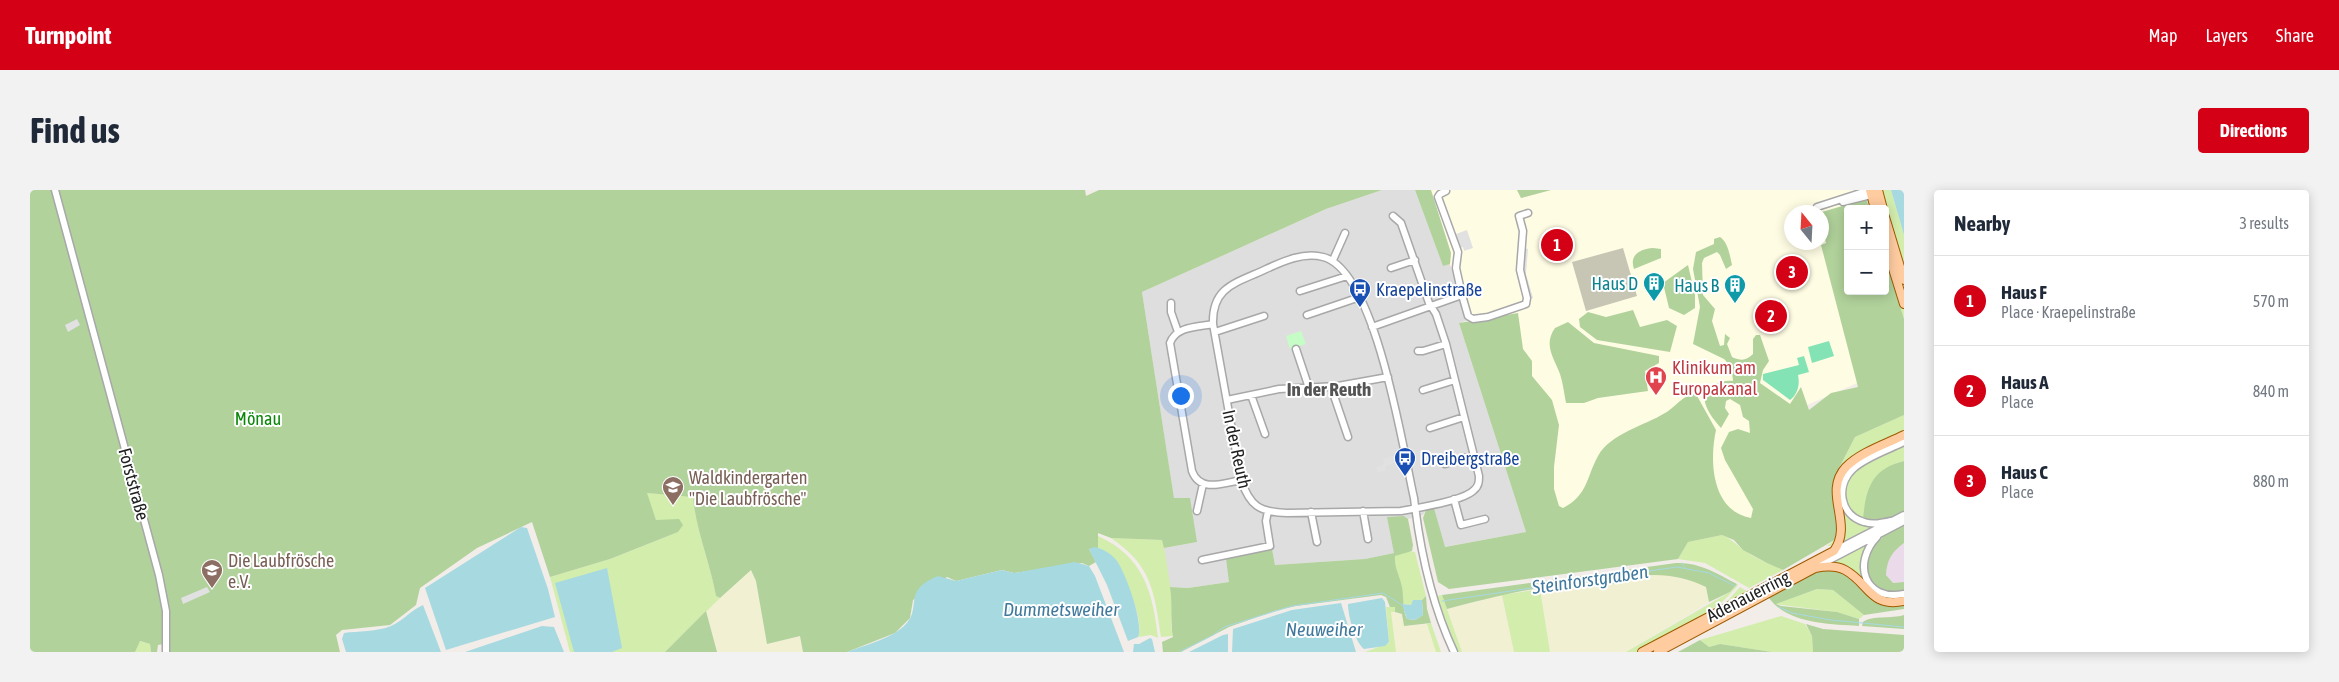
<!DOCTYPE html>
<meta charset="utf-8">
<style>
body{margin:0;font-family:"Asap Condensed",sans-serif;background:#f2f2f3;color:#1f2937}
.controls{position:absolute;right:15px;top:15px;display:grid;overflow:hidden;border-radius:5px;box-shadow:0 2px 12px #0003}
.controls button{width:45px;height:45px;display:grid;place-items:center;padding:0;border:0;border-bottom:1px solid #e0e1e3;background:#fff;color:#1f2937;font:25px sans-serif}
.compass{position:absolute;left:1754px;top:15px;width:45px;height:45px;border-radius:50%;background:#fff;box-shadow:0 2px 12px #0003;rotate:342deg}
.you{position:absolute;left:1150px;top:205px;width:18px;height:18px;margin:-12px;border:4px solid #fff;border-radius:50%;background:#1a73e8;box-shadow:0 0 0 8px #1a73e833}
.badge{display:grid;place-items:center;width:32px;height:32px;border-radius:50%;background:#d30016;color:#fff;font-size:16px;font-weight:700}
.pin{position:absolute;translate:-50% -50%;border:2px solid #fff;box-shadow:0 1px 5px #0006}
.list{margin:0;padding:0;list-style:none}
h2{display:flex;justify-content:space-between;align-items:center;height:65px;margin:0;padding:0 20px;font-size:21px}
h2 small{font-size:16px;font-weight:400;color:#747a83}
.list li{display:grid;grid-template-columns:32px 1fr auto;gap:15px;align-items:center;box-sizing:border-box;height:90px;padding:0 20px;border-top:1px solid #e0e1e3}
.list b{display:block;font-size:19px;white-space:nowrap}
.list p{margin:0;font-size:16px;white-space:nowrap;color:#747a83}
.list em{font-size:16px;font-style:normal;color:#747a83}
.map{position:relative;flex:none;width:1874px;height:462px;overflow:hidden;border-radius:5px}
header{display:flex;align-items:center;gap:30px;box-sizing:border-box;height:70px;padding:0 25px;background:#d30016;color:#fff}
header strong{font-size:24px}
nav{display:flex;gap:28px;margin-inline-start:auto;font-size:18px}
.intro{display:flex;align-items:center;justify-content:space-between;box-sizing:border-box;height:120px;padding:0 30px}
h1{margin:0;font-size:35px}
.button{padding:12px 22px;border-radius:5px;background:#d30016;color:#fff;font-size:18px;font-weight:700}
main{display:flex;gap:30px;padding:0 30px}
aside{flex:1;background:#fff;border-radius:5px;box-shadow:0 2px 12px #0003}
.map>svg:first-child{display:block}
.residential{fill:#dfdede}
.industrial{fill:#ebdaea}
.education{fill:#fffce4;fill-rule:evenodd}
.construction{fill:#c7c5b3}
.farmland{fill:#f1f0d3}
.grass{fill:#d3edad}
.forest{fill:#b1d29b}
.park{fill:#c6fcc5}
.pitch{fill:#84e3b4}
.parking{fill:#e1e1e1}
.water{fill:#a7d9e1}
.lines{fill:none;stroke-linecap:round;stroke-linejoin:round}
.stream{stroke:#a7d9e1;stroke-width:1}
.minor-casing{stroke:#a8a8a8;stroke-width:9}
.major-casing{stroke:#9f5a00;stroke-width:10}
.minor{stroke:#fff;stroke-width:6}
.major{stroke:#ffcca0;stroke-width:8}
.labels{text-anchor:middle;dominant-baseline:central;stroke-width:4;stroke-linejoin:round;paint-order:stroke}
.culture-label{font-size:18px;fill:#0d838f;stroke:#fff;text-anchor:end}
.transit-label{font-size:18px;fill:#164399;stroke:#fff;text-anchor:start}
.health-label{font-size:18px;fill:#be3a42;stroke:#fff;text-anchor:start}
.park-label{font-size:18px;fill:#0a8708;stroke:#fff}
.street-label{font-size:18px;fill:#212121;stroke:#fff}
.education-label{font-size:18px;fill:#785e54;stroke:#fff;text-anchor:start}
.neighbourhood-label{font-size:19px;font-weight:bold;fill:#545454;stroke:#fff}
.water-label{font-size:19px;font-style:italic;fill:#40799d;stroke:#fff}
</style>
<header>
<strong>Turnpoint</strong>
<nav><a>Map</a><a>Layers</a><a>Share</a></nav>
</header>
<div class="intro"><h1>Find us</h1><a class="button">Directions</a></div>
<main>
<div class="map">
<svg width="1874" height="462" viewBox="0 0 1874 462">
<rect width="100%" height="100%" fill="#f2ede8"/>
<path class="residential" d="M1352,0H1385L1413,75L1420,74L1438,131L1429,133L1496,342L1414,357L1404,318L1396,320L1393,325L1378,329L1374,326L1364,363L1335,369L1245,375L1242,359L1199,392L1158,398L1140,397L1134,358L1167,352L1144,309L1112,102L1296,19Z"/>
<path class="industrial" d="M1874,353V392L1863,393L1856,385L1857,374L1863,361Z"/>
<path class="education" d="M1401,0H1487L1491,8L1521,0H1834L1836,9L1792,22L1843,186L1750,227L1772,319L1511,384L1432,132L1438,131L1420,74L1421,63ZM1762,22H1792V52H1762Z"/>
<path class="construction" d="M1593,58L1607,106L1556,121L1542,72Z"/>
<path class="farmland" d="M721,379L726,391L737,454L770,446L773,462H687L676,421Z
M1610,385H1637L1667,392L1676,397L1679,412L1596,462H1520L1510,399L1552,393L1582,395L1593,389Z
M1472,405L1484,462H1432L1417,419Z
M1361,422L1372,424L1374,436L1397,434L1406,462H1366Z"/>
<path class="grass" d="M1834,0H1861L1874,45V129L1855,69V19H1840Z
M1874,225V271L1866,273L1846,336L1810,355L1797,356L1806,349L1809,326L1803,312L1804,299L1807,282L1825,247Z
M616,303L663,306C666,341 680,372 686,406L690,408L635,462H540L520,387L580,369L648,342L626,330Z
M1692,345C1702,349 1706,355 1714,360C1726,369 1740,374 1753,380L1719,398L1675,373L1648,369L1658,352Z
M1068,346C1113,366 1123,402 1128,448L1121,445L1108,447C1116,427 1088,367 1068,358Z
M1081,348L1133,350L1143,413L1141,436L1143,446L1131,447C1124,401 1122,376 1081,348Z
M1840,351C1830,365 1830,375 1835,391L1799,374Z
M1376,361L1385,362L1396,406L1392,410H1383L1381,415L1372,414V398L1364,374L1365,366Z
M1707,394L1708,395C1699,406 1690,415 1678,421V424L1607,462H1596L1700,402Z
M1710,397L1718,402L1693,416Z
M1510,399L1520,462H1484L1472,405Z
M1787,399L1803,400L1834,425L1829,429L1807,422L1745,414Z
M1412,405L1432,462H1427L1407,406Z
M1356,417H1365V422H1361L1366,462H1335L1359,453Z
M1751,426L1775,434L1782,446L1783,462H1742L1690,454L1679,457L1670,450Z
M1401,433L1411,462H1406L1397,434Z
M109,451L120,454L121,462H105Z"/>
<path class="forest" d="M0,0H1055L1056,6L1069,0H1352L1296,19L1112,102L1144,308H1160L1167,352L1134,358L1132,350L1081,348L1068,343V358L1059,359L1066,372L1059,376L1052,373L984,383L972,380L926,391L917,387L883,410L880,428L865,443L817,462H773L770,446L737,454L726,391L721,380L690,408L686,406C680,372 666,341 663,307L617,303L626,330L649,329L653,335L648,342L580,369L520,387L502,332L447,358L390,398L386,415L360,435L312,440L306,445L310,462H138L134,454L128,455L127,462H121L120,454L110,451L105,462H0Z
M1385,0H1401L1421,63L1420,74L1413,76Z
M1487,0H1521L1491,8Z
M1836,9L1840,19H1818V101H1855V69L1874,129V225L1825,247L1807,282L1804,299L1803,312L1809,326L1806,349L1753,380L1737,373L1713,360L1704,350L1692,345L1658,352L1648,369L1419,399L1408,392L1393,328L1396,320L1404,318L1415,357L1496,342L1429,133L1488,123L1493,159L1502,171V186L1522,210L1529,235L1524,277V299L1529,316L1533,318C1558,305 1556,288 1568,266C1581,243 1614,236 1635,223C1647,216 1652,205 1666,204L1686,240C1679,272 1682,321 1721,328L1723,319L1695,270L1691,258L1699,242L1708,239L1720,243L1719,231L1713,227L1710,215L1700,209L1696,211L1695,218L1699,224L1691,238C1680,226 1664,204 1684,195C1691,192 1696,190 1703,191C1703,184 1699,173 1694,169L1663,154L1670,117L1663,79L1666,62L1684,54V49L1690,47C1698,52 1700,66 1702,75L1696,79L1690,65L1687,62L1674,68L1672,73L1673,105L1685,119L1682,131L1690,156L1694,155L1695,144L1700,148L1697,154L1702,167C1711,171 1716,171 1723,164V149L1726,145H1730L1739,171L1733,180L1730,193L1760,214L1771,197L1779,220L1801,203L1828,197L1791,55L1796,53L1792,37V28L1793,27L1792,22Z
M1623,58L1631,59V68L1604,79C1599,65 1610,59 1623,58Z
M1658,75L1665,105V118L1654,125L1639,118L1633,93Z
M1603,120L1610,137L1637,130L1647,136L1640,162L1567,150L1550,137L1549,129L1558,122L1576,127Z
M1538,132L1564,153L1629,166V173L1615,181L1618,201L1568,208L1554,213H1536C1534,203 1533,193 1530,184C1524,168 1513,155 1525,138Z
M1874,271V353C1862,362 1857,369 1856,385L1863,393L1874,392V402C1865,402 1855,403 1847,397C1828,385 1836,358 1852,348L1846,336L1833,329C1836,299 1841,279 1874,271Z
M1374,326L1378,329L1383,355L1382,361L1365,366C1364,378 1370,386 1372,397C1374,409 1372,418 1377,429L1385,430L1393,425L1392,410L1396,406L1397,419L1401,433L1374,436L1372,424L1365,422V417H1360L1356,407L1351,405L1266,416L1244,421L1199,437L1151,462H1133L1132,452L1143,447C1140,432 1143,415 1140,397L1158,398L1199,392L1196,368L1242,359L1245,375L1335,369L1364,363L1357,327Z
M1646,373C1669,372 1686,383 1707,394L1700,402L1679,412L1676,397C1652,385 1624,382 1598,388C1591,389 1586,394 1580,395C1571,395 1562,393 1553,393C1510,395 1459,408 1417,419L1412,405Z
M1796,379C1821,378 1823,398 1839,405C1849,409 1863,410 1874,413V419L1834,425L1803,400L1787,399L1746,414L1751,416L1807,422L1829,429V436C1799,434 1758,434 1739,408L1783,384Z
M676,421L687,462H635Z
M1874,425V439L1832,436L1833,432C1843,425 1861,429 1874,425Z
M1776,434L1793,439L1874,445V462H1783L1782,446Z
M1670,450L1679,457L1690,454L1742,462H1648Z"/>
<path class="park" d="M1271,141L1276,154L1260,159L1256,146Z"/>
<path class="pitch" d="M1799,151L1804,166L1782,173L1778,157Z
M1774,166L1779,182L1768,185C1770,194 1768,204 1760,210L1733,190V184L1769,175L1767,168Z"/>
<path class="parking" d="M1437,40L1443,58L1434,61L1433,57L1430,58L1426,44Z
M1495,58L1498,59L1496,84L1503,108L1499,109L1492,80Z
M47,129L50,135L38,142L35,135Z
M1368,264L1370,271L1355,276L1356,280L1348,283L1346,277L1354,274L1353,269Z
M177,397L180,402L153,414L151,408Z"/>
<path class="water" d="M1861,0H1874V45Z
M491,337L497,338L518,399L525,427L416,460L395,398Z
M1064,357C1072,358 1082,364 1087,371C1096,384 1114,433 1108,447L1098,451L1077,395L1059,359Z
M1045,372L1059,376L1065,386L1094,462H817C835,455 862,449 876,434C892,417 872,400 908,386L926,391L972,380L984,383Z
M577,378L592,458L582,462H544L525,393Z
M1352,408L1355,412L1359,452L1355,456L1334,459C1325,452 1318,426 1318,414Z
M1383,410H1392L1393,425L1385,430L1377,429L1372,414L1381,415Z
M1311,413L1326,462H1202L1203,439L1262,420Z
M393,415L411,462H316L312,449L314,443C328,441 347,442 361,436C373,431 381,420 393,415Z
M512,436L524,437L534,462H435Z
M1198,444V462H1159L1193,445Z
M1120,448L1122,449L1125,462H1103L1104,454H1109Z"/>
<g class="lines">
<path class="stream" d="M1652,373L1655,378
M1412,411L1647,377L1679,383L1705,396
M1749,417L1762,423L1801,430L1874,437
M1149,462L1183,445L1194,437L1262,416L1353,403L1372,415"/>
<g class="minor-casing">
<path id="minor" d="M25,0L129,385L136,421V462
M1416,1L1410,4L1408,7L1428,62L1426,78L1432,105L1438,126L1443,129L1458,127L1496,114L1497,108L1490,80L1493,41L1489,26L1498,23
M1813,12L1841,5
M1787,17L1840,0
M1363,26L1371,33L1399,113L1406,124L1416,154L1449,286C1449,291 1449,296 1444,300C1434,311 1387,318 1371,321L1257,323C1229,322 1220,316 1211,290L1183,134C1182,102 1199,95 1225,84C1246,75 1270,61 1293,67C1346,80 1373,260 1384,308C1390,360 1402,415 1424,462
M1303,70L1315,43
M1361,78L1385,70
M1270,101L1317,86
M1141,113V122L1148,142
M1277,125L1330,107
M1183,134C1168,137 1146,136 1140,153L1162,281C1170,303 1194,293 1211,290
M1342,137L1432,105
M1185,142L1234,126
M1266,159L1279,198
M1388,161H1393L1416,154
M1301,197L1318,247
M1393,200L1425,190
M1221,205L1235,244
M1197,210L1249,199L1308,196L1358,187
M1400,238L1434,227
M1412,271L1415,274L1444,265
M1424,309L1431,335L1455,329
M1167,321L1173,294
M1333,321L1338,349
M1281,322L1287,352
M1861,331C1852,333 1843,335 1834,332C1810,325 1805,296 1823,279C1836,267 1858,260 1874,252
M1847,347C1822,373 1834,412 1874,404
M1804,361L1874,325
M1172,370L1240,356L1236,331L1238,321
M1786,377L1874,331"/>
</g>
<g class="major-casing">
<path id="major" d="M1840,0L1845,19
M1848,0L1853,19
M1855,27L1874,90
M1855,53L1874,114
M1612,462L1804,361C1824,333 1792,303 1816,277C1831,262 1856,254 1874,245
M1628,462L1785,378C1795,376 1806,375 1815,380C1839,393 1840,418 1874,411"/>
</g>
<use href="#minor" class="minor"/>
<use href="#major" class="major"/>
</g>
<defs>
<g id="building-pin" transform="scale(1.125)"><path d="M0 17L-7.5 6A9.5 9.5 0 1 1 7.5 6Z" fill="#0f9aa8" stroke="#fff"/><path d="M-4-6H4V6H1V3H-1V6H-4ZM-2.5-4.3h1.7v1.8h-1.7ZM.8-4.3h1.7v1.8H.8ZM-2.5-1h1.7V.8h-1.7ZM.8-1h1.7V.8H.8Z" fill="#fff"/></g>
<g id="bus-pin" transform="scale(1.125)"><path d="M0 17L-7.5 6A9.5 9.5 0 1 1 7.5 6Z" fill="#1a4fb4" stroke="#fff"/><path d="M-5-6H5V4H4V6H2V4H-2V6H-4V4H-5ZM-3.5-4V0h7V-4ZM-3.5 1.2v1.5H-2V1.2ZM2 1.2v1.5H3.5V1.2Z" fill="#fff"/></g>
<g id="hospital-pin" transform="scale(1.125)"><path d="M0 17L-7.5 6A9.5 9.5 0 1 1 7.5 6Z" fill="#e0444e" stroke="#fff"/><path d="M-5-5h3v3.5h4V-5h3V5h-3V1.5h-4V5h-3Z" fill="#fff"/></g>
<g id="school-pin" transform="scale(1.125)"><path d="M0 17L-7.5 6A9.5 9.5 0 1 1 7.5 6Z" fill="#8d6e63" stroke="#fff"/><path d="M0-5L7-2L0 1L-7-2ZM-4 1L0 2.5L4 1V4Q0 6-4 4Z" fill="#fff"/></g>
</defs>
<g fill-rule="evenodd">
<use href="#building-pin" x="1624" y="93"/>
<use href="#building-pin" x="1705" y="95"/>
<use href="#bus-pin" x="1330" y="99"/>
<use href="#hospital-pin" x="1626" y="187"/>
<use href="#bus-pin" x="1375" y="268"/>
<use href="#school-pin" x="643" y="297"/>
<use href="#school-pin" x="182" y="380"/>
</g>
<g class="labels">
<g class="culture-label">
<text x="1608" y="93">Haus D</text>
<text x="1689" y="95">Haus B</text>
</g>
<g class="transit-label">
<text x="1346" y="99">Kraepelinstraße</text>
<text x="1391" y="268">Dreibergstraße</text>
</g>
<g class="health-label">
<text x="1642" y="177">Klinikum am<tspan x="1642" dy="21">Europakanal</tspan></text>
</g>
<g class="park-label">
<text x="228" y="228">Mönau</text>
</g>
<g class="street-label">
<text transform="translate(1207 259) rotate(78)">In der Reuth</text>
<text transform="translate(104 294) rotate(75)">Forststraße</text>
<text transform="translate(1718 406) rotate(-27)">Adenauerring</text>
</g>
<g class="education-label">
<text x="659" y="287">Waldkindergarten<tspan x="659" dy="21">"Die Laubfrösche"</tspan></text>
<text x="198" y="370">Die Laubfrösche<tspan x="198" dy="21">e.V.</tspan></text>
</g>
<g class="neighbourhood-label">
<text x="1299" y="199">In der Reuth</text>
</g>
<g class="water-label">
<text transform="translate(1560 389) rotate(-8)">Steinforstgraben</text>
<text x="1031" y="419">Dummetsweiher</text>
<text x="1294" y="439">Neuweiher</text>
</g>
</g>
</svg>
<div class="controls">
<button>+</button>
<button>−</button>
</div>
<svg class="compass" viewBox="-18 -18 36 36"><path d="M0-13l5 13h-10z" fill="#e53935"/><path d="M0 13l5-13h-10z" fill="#747a83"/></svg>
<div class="you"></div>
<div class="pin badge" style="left:1527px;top:55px">1</div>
<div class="pin badge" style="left:1741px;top:126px">2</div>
<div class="pin badge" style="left:1762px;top:82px">3</div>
</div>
<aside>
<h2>Nearby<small>3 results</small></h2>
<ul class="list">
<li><span class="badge">1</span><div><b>Haus F</b><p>Place · Kraepelinstraße</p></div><em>570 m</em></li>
<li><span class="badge">2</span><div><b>Haus A</b><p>Place</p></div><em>840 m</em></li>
<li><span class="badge">3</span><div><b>Haus C</b><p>Place</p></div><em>880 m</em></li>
</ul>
</aside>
</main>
